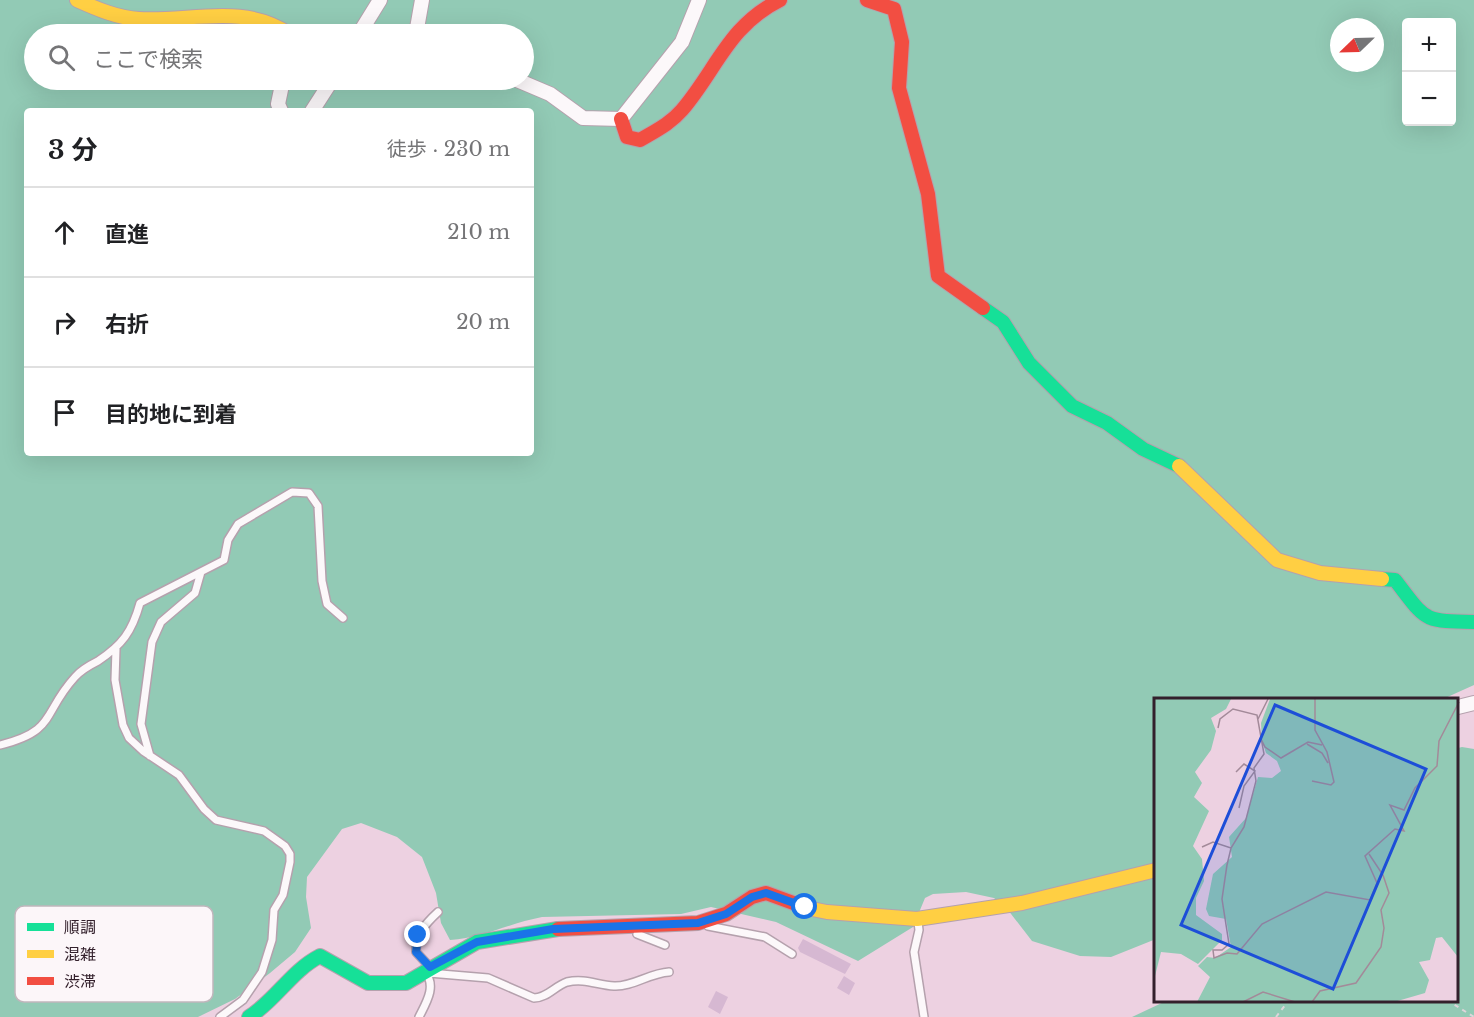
<!DOCTYPE html>
<html lang="ja">
<meta charset="utf-8">
<style>
body{margin:0;font-family:"Libre Baskerville","Noto Sans JP",serif;background:#f6f6f6;color:#202124}
.controls{position:absolute;right:18px;top:18px;display:grid;overflow:hidden;border-radius:6px;box-shadow:0 6px 24px #0002}
.controls button{width:54px;height:54px;display:grid;place-items:center;padding:0;border:0;border-bottom:2px solid #e0e0e0;background:#fff;color:#202124;font:30px sans-serif}
.compass{position:absolute;left:1330px;top:18px;width:54px;height:54px;border-radius:50%;background:#fff;box-shadow:0 6px 24px #0002;rotate:247deg}
.stop{position:absolute;width:18px;height:18px;margin:-14px;border:4px solid #1a73e8;border-radius:50%;background:#fff}
.stop.end{background:#1a73e8;border-color:#fff;box-shadow:0 2px 6px #0008}
.list{margin:0;padding:0;list-style:none}
h2{display:flex;justify-content:space-between;align-items:center;height:78px;margin:0;padding:0 24px;font-size:26px}
h2 small{font-size:20px;font-weight:400;color:#757577}
.list li{display:grid;grid-template-columns:39px 1fr auto;gap:18px;align-items:center;box-sizing:border-box;height:90px;padding:0 24px;border-top:2px solid #e0e0e0}
.list b{display:block;font-size:22px;white-space:nowrap}
.list em{font-size:20px;font-style:normal;color:#757577}
.icon{flex:none;width:33px;height:33px;fill:none;stroke:currentColor;stroke-width:2;stroke-linecap:round;stroke-linejoin:round}
.map{position:relative;flex:none;width:1474px;height:1017px;overflow:hidden}
.search{position:absolute;background:#fff;box-shadow:0 6px 24px #0002;left:24px;top:24px;width:510px;height:66px;display:flex;align-items:center;gap:15px;box-sizing:border-box;padding:0 21px;border-radius:33px;color:#757577;font-size:22px}
.panel{position:absolute;background:#fff;box-shadow:0 6px 24px #0002;left:24px;top:108px;width:510px;height:348px;border-radius:6px}
.map>svg:first-child{display:block}
.forest{fill:#92cab5;fill-rule:evenodd}
.building{fill:#d6b8d2}
.lines{fill:none;stroke-linecap:round;stroke-linejoin:round}
.lane-casing{stroke:#b5a1ad;stroke-width:10}
.street-casing{stroke:#b5a1ad;stroke-width:16}
.fast-casing{stroke:#b5a1ad;stroke-width:16}
.slow-casing{stroke:#b5a1ad;stroke-width:16}
.jam-casing{stroke:#b5a1ad;stroke-width:16}
.path{stroke:#ded5da;stroke-width:2;stroke-dasharray:4.5 4.5;stroke-linecap:butt}
.lane{stroke:#fcf8fa;stroke-width:7}
.street{stroke:#fcf8fa;stroke-width:14}
.fast{stroke:#16e098;stroke-width:14}
.slow{stroke:#ffcf43;stroke-width:14}
.jam{stroke:#f24e42;stroke-width:14}
.route{stroke:#1a73e8;stroke-width:8}
.inset-road{fill:none;stroke:#a38a99;stroke-width:1.5}
.view{fill:#1d4ed8;fill-opacity:0.15;stroke:#1d4ed8;stroke-width:3}
.inset-edge{fill:none;stroke:#33202c;stroke-width:3}
.key{fill:#fcf6f9;stroke:#c0b6bc;stroke-width:1.5}
.key-label{font-size:16px;fill:#33202c}
</style>
<div class="map">
<svg width="1474" height="1017" viewBox="0 0 1474 1017">
<rect width="100%" height="100%" fill="#edd1e1"/>
<path class="forest" d="M0,0H1474V685L1443,699H1156V939L1111,957L1080,956L1032,941L1008,910L994,898L966,892L933,894L925,898L913,927L858,961L776,922L711,907L681,914L542,917C510,923 483,938 450,940L441,923L436,893L422,857L397,837L361,823L342,829L307,877L306,897L311,928L295,952L270,973L235,999L198,1017H0ZM1406,22H1452V122H1406ZM1339,27H1375V63H1339ZM34,34H524V80H34ZM27,111H531V453H27Z
M1462,747L1474,749V1017H1132L1166,1001L1458,1000V748Z"/>
<path class="building" d="M803,939L851,964L845,974L800,952L798,948Z
M844,976L855,983L849,995L837,988Z
M716,991L728,997L720,1014L708,1007Z"/>
<g class="lines">
<g class="lane-casing">
<path id="lane" d="M116,649L115,680L123,725L129,738L143,751L179,775L204,809L216,820L264,831L285,846L290,854V862L283,895L274,910L272,940L262,972L243,1000L220,1017
M0,745C57,731 42,713 75,677C81,670 90,665 98,661C122,645 132,632 140,603L224,560L228,540L238,524L292,492L309,493L318,506L322,581L327,604L343,618
M150,756L141,724L152,642L161,622L195,593L201,572
M918,922L919,930L914,952L924,1017
M708,926L765,937L792,954
M637,934L665,945
M429,966L416,952C416,934 425,924 438,912
M429,973L488,978L534,998C547,998 555,986 567,982C585,978 597,985 614,986C632,987 650,973 669,972
M419,1017C426,1003 437,986 425,972"/>
</g>
<g class="street-casing">
<path id="street" d="M359,34L380,0
M416,34L422,0
M517,80L550,94L583,118L621,119L682,42L699,0
M281,111L278,104L283,80
M312,111L332,80
M1458,707L1474,703"/>
</g>
<g class="fast-casing">
<path id="fast" d="M983,308L1003,322L1029,363L1072,406L1107,423L1143,449L1179,466
M1382,579L1395,580C1427,621 1421,621 1474,622
M249,1017C276,1000 291,971 320,956L368,983H406L477,942L558,929"/>
</g>
<g class="slow-casing">
<path id="slow" d="M77,0C97,9 118,18 139,19C190,22 244,3 289,34
M1179,466L1277,560L1320,573L1382,579
M807,908L827,912L917,919L1022,903L1156,870"/>
</g>
<g class="jam-casing">
<path id="jam" d="M867,0L894,9L902,42L899,88L928,194L938,276L983,308
M621,119L627,137L640,140C655,131 670,124 682,110C717,69 728,26 780,0
M558,929L698,923L726,914L752,897L766,893L807,908"/>
</g>
<path class="path" d="M1447,1000L1474,1017
M1276,1017L1289,1000"/>
<use href="#lane" class="lane"/>
<use href="#street" class="street"/>
<use href="#fast" class="fast"/>
<use href="#slow" class="slow"/>
<use href="#jam" class="jam"/>
</g>
<g class="lines">
<path class="route" d="M418,935L416,952L430,967L477,942L553,929L698,923L726,914L752,897L766,893L805,907"/>
</g>
<g transform="translate(1154 698)">
<rect width="304" height="304" fill="#edd1e1"/>
<path d="M0,1H77L72,11L57,20L62,33L57,52L41,74L48,85L40,99L55,113L39,148L48,161L50,183L42,200V217L68,236V242L44,266L27,256L7,254L0,282ZM116,1H304V259L288,239L282,240L276,262L265,264L275,282L271,295L240,304H43L56,279L44,268L53,259L61,260L77,249L72,221L55,218L52,211L59,176L78,159L75,139L92,120L104,79L118,80L127,73L123,63L112,55L108,43L107,25Z" fill="#92cab5"/>
<path class="inset-road" d="M104,21L114,1M64,30L66,21L79,11L103,17L110,56L100,70L102,83L90,129L77,150L73,167L68,201L75,246L68,252H59L60,260L73,255L83,256L108,226L172,194L216,202L223,185L211,158L241,131L250,133L236,107L250,112L261,90L283,68L285,43L305,4M107,41L111,49L127,60L154,44L168,47M153,46L168,55L174,65M82,74L90,66L101,73L90,88L85,110M158,83L177,87L180,84L173,54L161,32V1M48,149L59,144L77,150M89,304L109,294L141,304M158,304L166,293L202,285L227,249L230,230L227,212L235,195L229,177L215,156"/>
<path class="view" d="M121,7L272,71L179,291L27,227Z"/>
<rect width="304" height="304" class="inset-edge"/>
</g>
<rect x="15" y="906" width="198" height="96" rx="9" class="key"/>
<rect x="27" y="923" width="27" height="8" fill="#16e098"/>
<rect x="27" y="950" width="27" height="8" fill="#ffcf43"/>
<rect x="27" y="977" width="27" height="8" fill="#f24e42"/>
<g class="key-label">
<text x="64" y="933">順調</text>
<text x="64" y="960">混雑</text>
<text x="64" y="987">渋滞</text>
</g>
</svg>
<div class="controls">
<button>+</button>
<button>−</button>
</div>
<svg class="compass" viewBox="-18 -18 36 36"><path d="M0-13l5 13h-10z" fill="#e53935"/><path d="M0 13l5-13h-10z" fill="#757577"/></svg>
<div class="stop" style="left:805px;top:907px"></div>
<div class="stop end" style="left:418px;top:935px"></div>
<div class="search"><svg class="icon" aria-label="search" viewBox="0 0 24 24"><circle cx="10" cy="10" r="6"/><path d="M15 15l6 6"/></svg>ここで検索</div>
<section class="panel">
<h2>3 分<small>徒歩 · 230 m</small></h2>
<ul class="list">
<li><svg class="icon" aria-label="ahead" viewBox="0 0 24 24"><path d="M12 20V5M6 11l6-6 6 6"/></svg><div><b>直進</b></div><em>210 m</em></li>
<li><svg class="icon" aria-label="right" viewBox="0 0 24 24"><path d="M7 20v-9h11M14 6l5 5-5 5"/></svg><div><b>右折</b></div><em>20 m</em></li>
<li><svg class="icon" aria-label="arrive" viewBox="0 0 24 24"><path d="M6 21V4h12l-3 4 3 4H6"/></svg><div><b>目的地に到着</b></div></li>
</ul>
</section>
</div>
